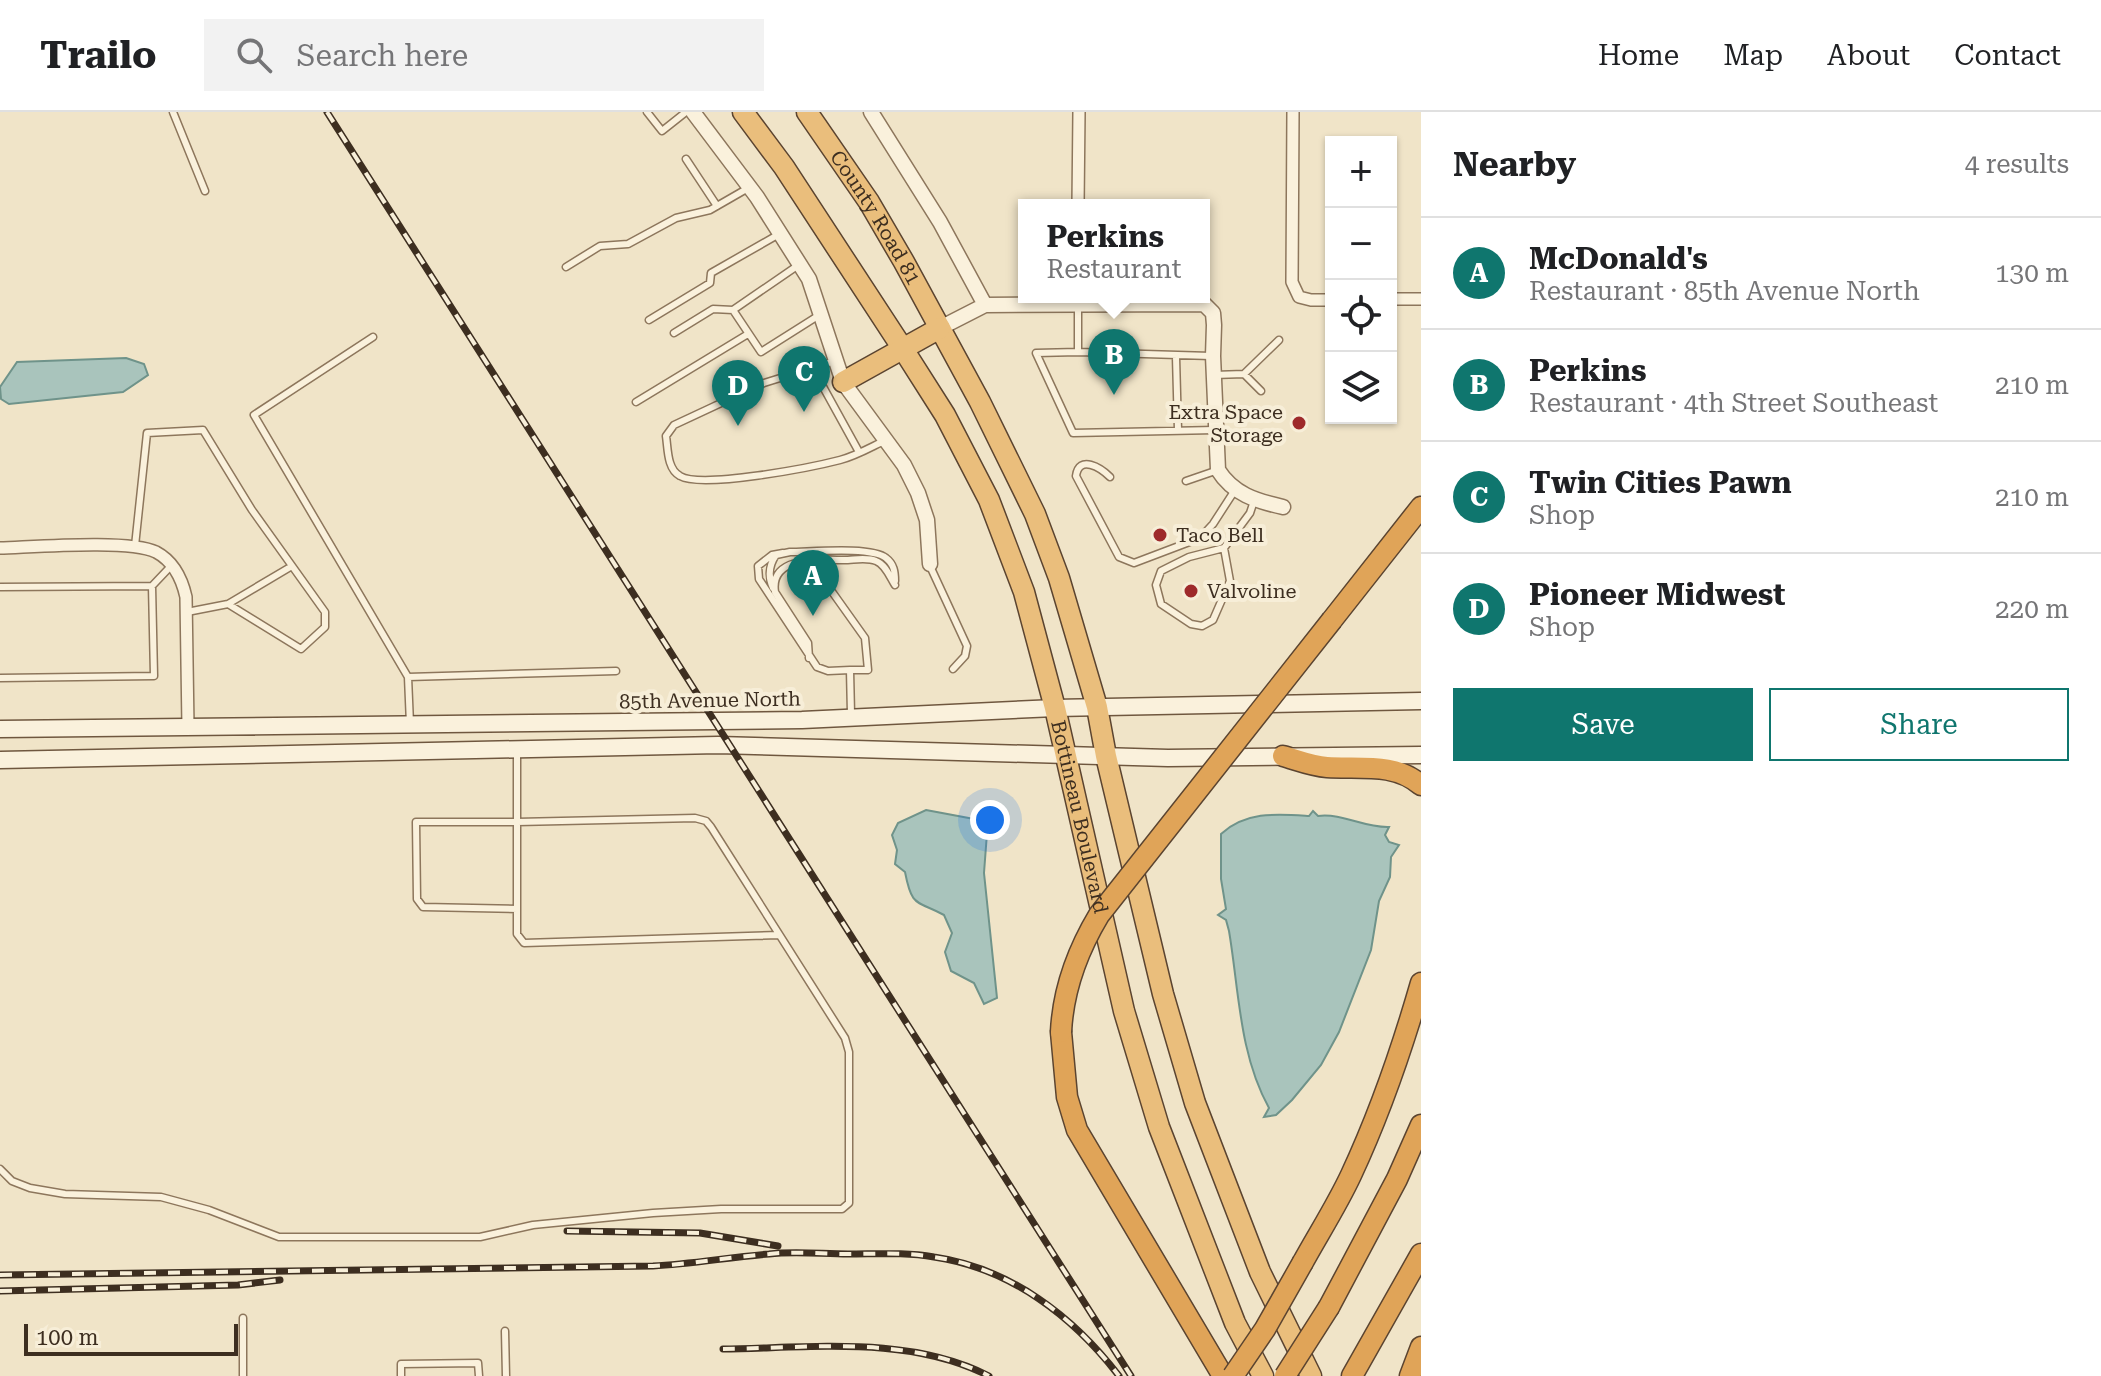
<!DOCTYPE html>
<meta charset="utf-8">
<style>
body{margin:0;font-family:"Roboto Serif",serif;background:#f2f2f2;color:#202124}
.controls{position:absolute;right:24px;top:24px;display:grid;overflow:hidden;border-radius:0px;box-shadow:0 2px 6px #0004}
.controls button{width:72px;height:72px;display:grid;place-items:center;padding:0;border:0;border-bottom:2px solid #e0e0e0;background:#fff;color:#202124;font:40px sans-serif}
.scale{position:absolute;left:24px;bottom:20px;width:214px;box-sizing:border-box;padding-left:8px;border:4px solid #3d2e20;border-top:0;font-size:22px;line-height:28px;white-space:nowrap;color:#3d2e20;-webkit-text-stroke:6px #f7eed8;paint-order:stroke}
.you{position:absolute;left:990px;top:708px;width:28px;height:28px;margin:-20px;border:6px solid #fff;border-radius:50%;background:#1a73e8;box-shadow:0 0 0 12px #1a73e833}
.badge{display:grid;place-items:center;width:52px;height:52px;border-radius:50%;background:#0f766e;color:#fff;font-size:26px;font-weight:700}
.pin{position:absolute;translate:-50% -66px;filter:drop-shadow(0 2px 4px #0008)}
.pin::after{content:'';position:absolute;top:42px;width:28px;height:24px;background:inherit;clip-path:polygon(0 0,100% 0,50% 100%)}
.popup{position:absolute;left:1018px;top:87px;width:192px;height:104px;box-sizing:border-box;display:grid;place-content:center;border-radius:0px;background:#fff;filter:drop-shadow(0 2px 6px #0005);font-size:26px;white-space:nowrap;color:#757577}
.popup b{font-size:30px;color:#202124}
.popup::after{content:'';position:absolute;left:50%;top:100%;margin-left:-16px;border:16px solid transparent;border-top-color:#fff}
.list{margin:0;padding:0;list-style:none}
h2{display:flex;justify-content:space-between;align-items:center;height:104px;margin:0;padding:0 32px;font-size:34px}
h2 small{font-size:26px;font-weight:400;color:#757577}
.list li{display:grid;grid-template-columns:52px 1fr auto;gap:24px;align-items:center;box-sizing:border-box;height:112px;padding:0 32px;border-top:2px solid #e0e0e0}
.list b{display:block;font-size:30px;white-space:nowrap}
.list p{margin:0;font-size:26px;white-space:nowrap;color:#757577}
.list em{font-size:26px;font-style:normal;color:#757577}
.actions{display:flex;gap:16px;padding:24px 32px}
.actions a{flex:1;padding:18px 0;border:2px solid #0f766e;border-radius:0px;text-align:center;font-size:28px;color:#0f766e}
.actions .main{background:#0f766e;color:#fff}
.icon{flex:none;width:44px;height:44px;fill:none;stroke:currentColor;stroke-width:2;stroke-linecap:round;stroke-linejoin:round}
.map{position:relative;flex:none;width:1421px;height:1264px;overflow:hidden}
header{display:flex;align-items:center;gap:48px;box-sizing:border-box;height:112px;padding:0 40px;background:#fff;border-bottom:2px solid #e0e0e0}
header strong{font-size:38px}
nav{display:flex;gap:44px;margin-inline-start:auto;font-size:28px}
.search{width:560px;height:72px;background:#f2f2f2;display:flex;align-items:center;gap:20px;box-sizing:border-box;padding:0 28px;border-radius:0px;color:#757577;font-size:30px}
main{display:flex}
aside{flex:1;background:#fff}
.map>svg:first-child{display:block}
.water{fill:#a9c4bc;stroke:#6f938a;stroke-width:2}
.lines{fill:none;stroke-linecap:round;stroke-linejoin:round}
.service-casing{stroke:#8d765c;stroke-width:9}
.minor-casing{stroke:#8d765c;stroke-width:14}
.tertiary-casing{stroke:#8d765c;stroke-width:17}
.secondary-casing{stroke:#6f573f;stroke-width:19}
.trunk-casing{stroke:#5b4430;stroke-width:23}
.motorway-casing{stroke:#5b4430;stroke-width:23}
.service{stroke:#faf1dc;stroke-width:6}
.minor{stroke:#faf1dc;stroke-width:11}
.tertiary{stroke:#faf1dc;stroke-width:14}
.secondary{stroke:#faf1dc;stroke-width:16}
.trunk{stroke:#eabe7c;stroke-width:20}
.motorway{stroke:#e0a458;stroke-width:20}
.rail-casing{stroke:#3d2e20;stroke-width:7}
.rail{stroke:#f7eed8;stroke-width:4;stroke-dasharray:12;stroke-linecap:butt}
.motorway-bridge-casing{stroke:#5b4430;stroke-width:23;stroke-linecap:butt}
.motorway-bridge{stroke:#e0a458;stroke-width:20}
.poi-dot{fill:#9e2a2b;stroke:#f7eed8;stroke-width:3}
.labels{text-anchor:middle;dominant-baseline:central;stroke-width:8;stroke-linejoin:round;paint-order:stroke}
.street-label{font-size:20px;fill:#3d2e20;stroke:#f7eed8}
.poi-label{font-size:20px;fill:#3d2e20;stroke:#f7eed8;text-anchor:start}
</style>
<header>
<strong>Trailo</strong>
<div class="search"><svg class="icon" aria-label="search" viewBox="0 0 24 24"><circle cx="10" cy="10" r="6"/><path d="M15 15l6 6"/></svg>Search here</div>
<nav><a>Home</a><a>Map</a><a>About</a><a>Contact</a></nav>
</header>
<main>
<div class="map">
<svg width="1421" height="1264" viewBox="0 0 1421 1264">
<rect width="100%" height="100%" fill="#f0e4c8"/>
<path class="water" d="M126,246L144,252L148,263L123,280L9,292L1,287L0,275L17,250Z
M926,698L974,707L983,712L987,721L984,761L997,886L984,892L974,871L951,859L945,840L952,821L944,803C916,788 912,796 905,760L895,752L897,738L892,723L898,711Z
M1313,699L1318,704C1343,701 1364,716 1389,715L1385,723L1389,730L1399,733L1391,745L1390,765L1379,789L1371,838L1339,920L1321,953L1292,988L1276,1003L1264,1005L1269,996C1239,942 1239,878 1229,819L1226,808L1218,803L1226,797L1221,767V722C1246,699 1277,702 1309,704Z"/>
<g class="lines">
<g class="service-casing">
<path id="service" d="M173,0L205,79
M647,0L662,19L686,0
M686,47L717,94
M800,152L733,198L761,240L821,202
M566,155L600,134L628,132L676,106L710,98L750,75
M1078,192V240L1211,244
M649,208L710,171L711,161L781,121
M674,221L713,197L733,198
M373,225L254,303L408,565L410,612
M1078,240L1036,241L1073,321L1215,318
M1176,245L1178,318
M835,249L764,271L674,313L666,324C668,337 667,357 680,364C702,377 813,355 840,348C856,344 871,335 886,328
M815,255L816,262L859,340
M1244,262L1261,279
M1214,263L1244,262L1279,228
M636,290L748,222
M1110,365C1101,356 1079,342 1076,364L1119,445L1134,451L1200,426L1213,412L1235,378
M1186,369L1218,358
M135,434L147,321L203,318L252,398L325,500V515L301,537L228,492L187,500
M1224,436L1230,469L1213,508L1202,514L1191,512L1161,492L1156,473L1161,459L1189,445L1224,436L1250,401L1254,389
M783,441L772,443L758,454L759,467L817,555L828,559L850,558
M930,454L967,534L965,544L953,557
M818,460L865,526L868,558H850L851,602
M152,474L171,454
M0,475L152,474L154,564L0,566
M773,476C768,465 769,453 776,443L790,440C810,440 872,434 886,446C894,452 895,460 895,469
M228,492L292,454
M809,546L808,531L775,480C769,443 822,448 844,448C854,448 867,445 876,449C885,452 890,465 895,473
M408,565L616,559
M517,797L423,795L417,787L416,710H517V822L524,831L779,823
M0,1057L12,1069L30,1076L65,1082L161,1085L209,1098L279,1125H480L533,1113L653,1101L721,1097H842L849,1091V940L845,926L711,715L706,709L695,706L517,710V637
M243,1206V1264
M505,1219L506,1264
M401,1264V1252L478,1251L479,1264"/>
</g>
<g class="minor-casing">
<path id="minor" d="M1293,0L1292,170L1299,185L1311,188H1331
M1078,93L1079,0
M1391,187H1421
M0,436C33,435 130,427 156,440C173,449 182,467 186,485L188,615"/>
</g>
<g class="tertiary-casing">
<path id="tertiary" d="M693,0L757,85L809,167L843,270L904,353L918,381L927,408L930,452
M871,0L940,110L985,193
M940,216L985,193L1204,192L1213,201L1214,213L1213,244L1218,358C1233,382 1256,389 1283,395"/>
</g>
<g class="secondary-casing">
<path id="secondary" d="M0,617L802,608L1055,596L1421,589
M0,648L718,633L1168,646L1421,643"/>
</g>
<g class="trunk-casing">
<g id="trunk">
<path id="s1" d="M743,0L784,55L903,237L945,303L989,388L1024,480L1055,596L1124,899L1159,1015L1235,1211L1263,1264"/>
<path id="s2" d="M807,0L869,90L904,150L980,290L1035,402L1059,466L1097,595L1106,644L1163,882L1195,991L1260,1160L1311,1264"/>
<path d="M843,270L940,216"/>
</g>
</g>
<g class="motorway-casing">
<path id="motorway" d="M1332,508L1421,395
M1283,644C1297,648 1312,654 1327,655C1360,657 1394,650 1421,673
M1061,920L1067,985L1077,1018L1223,1264
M1303,1150C1319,1121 1337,1093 1351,1063C1380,1001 1402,937 1421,871
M1329,1195L1397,1067L1421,1013
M1352,1264L1421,1142
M1410,1264L1421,1235"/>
</g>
<use href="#service" class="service"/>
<use href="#minor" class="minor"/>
<use href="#tertiary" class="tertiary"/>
<use href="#secondary" class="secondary"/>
<use href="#trunk" class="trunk"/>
<use href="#motorway" class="motorway"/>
<g class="rail-casing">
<path id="rail" d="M327,0L1131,1264
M567,1119L700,1121L778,1134
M0,1163L653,1154C692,1152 730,1145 769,1142C795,1139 822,1142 848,1142C877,1142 905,1140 934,1145C1010,1156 1073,1204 1119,1264
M0,1179L238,1173L280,1168
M723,1237C811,1236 909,1223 989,1264"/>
</g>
<use href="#rail" class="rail"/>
<g class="motorway-bridge-casing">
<path id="motorway-bridge" d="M1061,920C1063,879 1078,838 1099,803L1332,508
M1233,1264L1265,1217L1303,1150
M1285,1264L1329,1195"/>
</g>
<use href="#motorway-bridge" class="motorway-bridge"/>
</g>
<g class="poi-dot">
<circle cx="1299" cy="311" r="8"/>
<circle cx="1160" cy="423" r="8"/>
<circle cx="1191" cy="479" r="8"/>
</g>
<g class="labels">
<g class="street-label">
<text stroke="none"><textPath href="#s2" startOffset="126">County Road 81</textPath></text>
<text transform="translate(710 588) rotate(-1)">85th Avenue North</text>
<text stroke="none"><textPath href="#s1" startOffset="790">Bottineau Boulevard</textPath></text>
</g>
<g class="poi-label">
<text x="1283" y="300" text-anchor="end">Extra Space<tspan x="1283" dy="23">Storage</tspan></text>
<text x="1176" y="423">Taco Bell</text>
<text x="1207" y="479">Valvoline</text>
</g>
</g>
</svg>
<div class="controls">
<button>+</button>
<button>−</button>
<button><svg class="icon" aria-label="locate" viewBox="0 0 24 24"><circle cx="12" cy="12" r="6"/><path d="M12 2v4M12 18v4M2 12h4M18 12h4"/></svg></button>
<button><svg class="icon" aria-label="layers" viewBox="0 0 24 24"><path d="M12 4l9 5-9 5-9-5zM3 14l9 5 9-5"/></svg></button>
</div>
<div class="scale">100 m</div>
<div class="you"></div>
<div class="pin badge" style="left:813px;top:504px">A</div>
<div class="pin badge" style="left:1114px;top:283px">B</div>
<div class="popup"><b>Perkins</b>Restaurant</div>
<div class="pin badge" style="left:804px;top:300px">C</div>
<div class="pin badge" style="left:738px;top:314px">D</div>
</div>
<aside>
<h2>Nearby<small>4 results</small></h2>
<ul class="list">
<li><span class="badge">A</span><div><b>McDonald's</b><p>Restaurant · 85th Avenue North</p></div><em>130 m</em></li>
<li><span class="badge">B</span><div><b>Perkins</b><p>Restaurant · 4th Street Southeast</p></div><em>210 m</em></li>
<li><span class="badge">C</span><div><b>Twin Cities Pawn</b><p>Shop</p></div><em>210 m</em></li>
<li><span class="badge">D</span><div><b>Pioneer Midwest</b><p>Shop</p></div><em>220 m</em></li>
</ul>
<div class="actions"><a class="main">Save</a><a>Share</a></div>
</aside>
</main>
